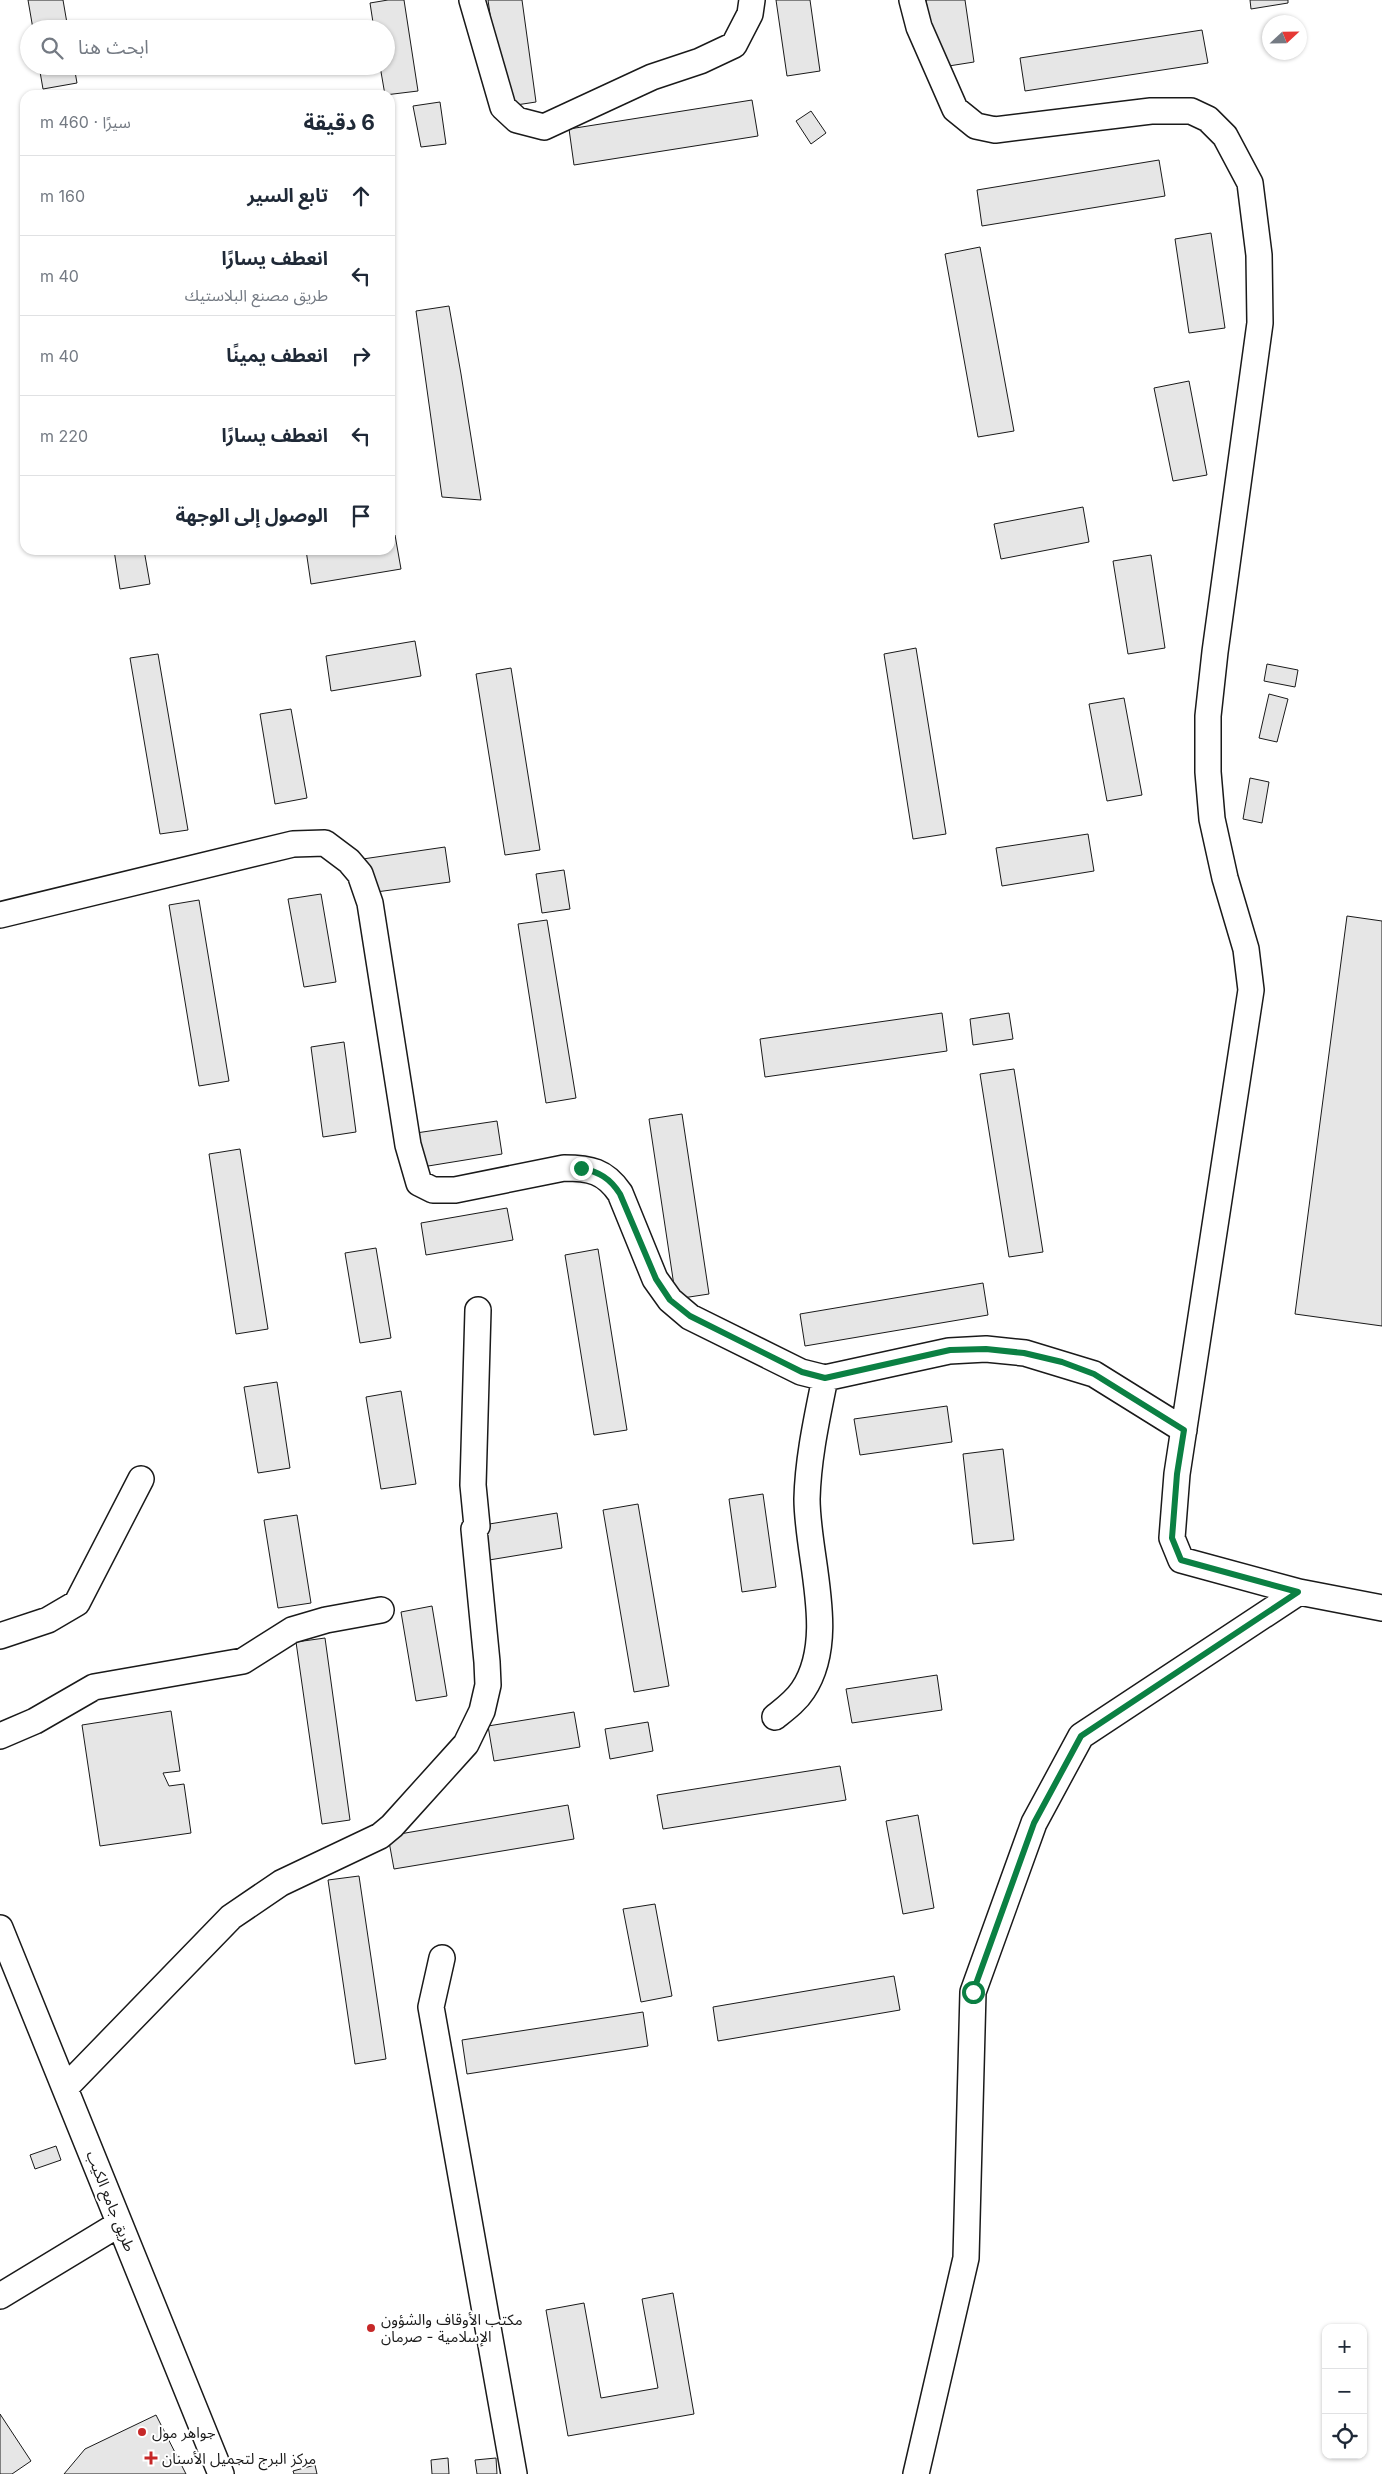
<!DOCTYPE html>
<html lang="ar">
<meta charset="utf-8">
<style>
body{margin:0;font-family:Inter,"Noto Sans Arabic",sans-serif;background:#f6f6f7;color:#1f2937;direction:rtl}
.controls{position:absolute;right:15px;bottom:15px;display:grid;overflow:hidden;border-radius:10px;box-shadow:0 1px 4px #0004}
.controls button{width:45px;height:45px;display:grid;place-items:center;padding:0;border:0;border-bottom:1px solid #e0e1e3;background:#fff;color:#1f2937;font:25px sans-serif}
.compass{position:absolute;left:1262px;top:15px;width:45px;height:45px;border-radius:50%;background:#fff;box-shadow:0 1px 4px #0004;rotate:68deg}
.stop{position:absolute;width:15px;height:15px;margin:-11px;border:4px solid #0b8043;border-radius:50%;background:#fff}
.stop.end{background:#0b8043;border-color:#fff;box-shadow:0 1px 5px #0008}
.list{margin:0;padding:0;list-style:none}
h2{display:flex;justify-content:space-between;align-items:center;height:65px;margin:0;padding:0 20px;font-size:21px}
h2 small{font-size:16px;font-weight:400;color:#747a83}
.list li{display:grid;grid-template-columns:32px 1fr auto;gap:15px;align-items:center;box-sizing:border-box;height:80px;padding:0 20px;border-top:1px solid #e0e1e3}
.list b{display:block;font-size:19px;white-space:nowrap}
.list p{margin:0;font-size:16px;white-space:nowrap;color:#747a83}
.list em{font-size:16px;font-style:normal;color:#747a83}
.icon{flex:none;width:28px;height:28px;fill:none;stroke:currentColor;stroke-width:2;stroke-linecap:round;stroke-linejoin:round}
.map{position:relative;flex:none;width:1382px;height:2474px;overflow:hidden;direction:ltr}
.search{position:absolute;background:#fff;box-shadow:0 1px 4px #0004;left:20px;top:20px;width:375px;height:55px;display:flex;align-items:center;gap:12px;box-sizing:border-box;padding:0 18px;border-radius:28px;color:#747a83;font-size:19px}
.panel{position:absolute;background:#fff;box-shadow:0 1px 4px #0004;left:20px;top:90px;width:375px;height:465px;border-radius:15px;direction:rtl}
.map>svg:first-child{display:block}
.building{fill:#e6e6e6;stroke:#1a1a1a}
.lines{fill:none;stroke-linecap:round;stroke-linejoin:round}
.minor-casing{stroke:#1a1a1a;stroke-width:28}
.minor{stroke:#fff;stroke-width:25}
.route{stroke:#0b8043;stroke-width:6}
.poi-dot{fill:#c62828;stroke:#fff;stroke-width:2}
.labels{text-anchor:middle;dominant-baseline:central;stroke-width:4;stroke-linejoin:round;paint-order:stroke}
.street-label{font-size:15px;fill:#1a1a1a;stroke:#fff}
.poi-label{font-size:15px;fill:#1a1a1a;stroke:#fff;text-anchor:start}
</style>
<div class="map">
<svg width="1382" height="2474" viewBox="0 0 1382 2474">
<rect width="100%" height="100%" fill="#fff"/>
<path class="building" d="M28,0H63L68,29H33Z
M388,0H404L418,91L385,95L380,66H386V29H374L370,3Z
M488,0H522L536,102L503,107Z
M776,0H810L820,71L787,76Z
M926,0H965L974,62L936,68Z
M1250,0H1288V3L1251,9Z
M1202,30L1208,63L1025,91L1020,58Z
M39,66H74L77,83L43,89Z
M752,100L758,136L574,165L569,129Z
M440,102L446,144L421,147L413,106Z
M811,111L826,133L811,144L796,121Z
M1159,160L1165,196L982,226L977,190Z
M1211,233L1225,328L1189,333L1175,239Z
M980,247L1014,431L978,437L945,254Z
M449,306L461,374L481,500L442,497L416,311Z
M1189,381L1207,475L1173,481L1154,388Z
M1083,507L1089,542L1001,559L994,524Z
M395,535L401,569L311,584L306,550H390V536Z
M114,550H144L150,584L120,589Z
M1151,555L1165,648L1128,654L1113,561Z
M415,641L421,676L331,691L326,656Z
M916,648L946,834L913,839L884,654Z
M158,654L188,830L160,834L130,658Z
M1267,664L1298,670L1295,687L1264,681Z
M511,668L540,850L505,855L476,674Z
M1269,694L1288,699L1277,742L1259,738Z
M1124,698L1142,795L1107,801L1089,704Z
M291,709L307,798L275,804L260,714Z
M1250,778L1269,782L1262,823L1243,819Z
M1088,834L1094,871L1002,886L996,848Z
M445,847L450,882L354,895L349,861Z
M564,870L570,909L542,913L536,874Z
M321,894L336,982L304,987L288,899Z
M199,900L229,1081L199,1086L169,905Z
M1347,916L1382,921V1326L1295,1314Z
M547,920L576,1098L546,1103L518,924Z
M942,1013L947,1051L765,1077L760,1039Z
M1009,1013L1013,1039L973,1045L970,1019Z
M344,1042L356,1132L323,1137L311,1047Z
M1014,1069L1043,1252L1009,1257L980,1074Z
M682,1114L709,1294L676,1299L649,1119Z
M497,1121L502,1154L422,1167L416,1133Z
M240,1149L268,1329L236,1334L209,1154Z
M507,1208L513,1240L426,1255L421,1223Z
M376,1248L391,1338L360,1343L345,1253Z
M598,1249L627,1430L594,1435L565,1255Z
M983,1283L988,1315L805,1346L800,1314Z
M277,1382L290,1468L258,1473L244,1387Z
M401,1391L416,1484L381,1489L366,1397Z
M947,1406L952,1442L860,1455L854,1419Z
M1003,1449L1014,1540L973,1544L963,1454Z
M763,1494L776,1587L742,1592L729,1499Z
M638,1504L669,1686L634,1692L603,1510Z
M557,1513L562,1548L483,1561L477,1526Z
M297,1515L311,1603L278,1608L264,1520Z
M432,1606L447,1696L416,1701L401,1612Z
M325,1638L350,1820L322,1824L296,1642Z
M937,1675L942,1710L852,1723L846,1689Z
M171,1711L180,1771L163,1773L169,1786L184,1784L191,1833L100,1846L82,1725Z
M574,1712L580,1747L494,1761L488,1726Z
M648,1722L653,1751L610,1759L605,1729Z
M840,1766L846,1800L663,1829L657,1795Z
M568,1805L574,1839L394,1869L388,1836Z
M918,1815L934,1908L903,1914L886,1821Z
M359,1876L386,2059L355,2064L328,1880Z
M655,1904L672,1996L641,2002L623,1909Z
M894,1976L900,2010L718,2041L713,2007Z
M643,2012L648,2046L467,2074L462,2040Z
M56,2146L61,2160L35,2169L30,2155Z
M673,2293L694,2414L568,2436L546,2310L584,2303L601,2398L658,2388L642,2299Z
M0,2414L31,2461L12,2474H0Z
M156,2415L186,2474H64L85,2449Z
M448,2458L449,2474H432L431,2460Z
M496,2458L497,2474H477L475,2460Z
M315,2465L317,2474H294L293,2471Z"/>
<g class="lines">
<g class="minor-casing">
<path id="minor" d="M472,0L503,107L517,120L544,127L652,77L700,61L734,45L750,14L752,0
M912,0L919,27L955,109L976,126L995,130L1151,111H1191L1208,119L1225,136L1250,183L1259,255L1260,323L1215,652L1208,716V772L1212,819L1225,878L1246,949L1251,990L1177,1474L1172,1538L1181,1560L1299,1592L1382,1608
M0,915L293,844L325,843L349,861L360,874L370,903L408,1145L419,1183L433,1190H455L564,1168C590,1168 605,1171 620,1193L655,1279L670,1300L690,1317L801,1372L825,1378L949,1351L986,1349L1025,1353L1094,1374L1184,1430
M0,1636L48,1620L77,1603L141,1479
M775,1717C785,1709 796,1701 803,1690C838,1638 807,1557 807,1499C808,1458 817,1418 825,1378
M0,1736L35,1721L94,1687L243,1661L292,1630L326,1620L381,1610
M0,1928L221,2474
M442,1958L431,2007L514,2474
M66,2087L231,1917L281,1883L380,1836L392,1826L466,1744L482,1711L488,1685L487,1662L474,1529L477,1526L473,1485L478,1310
M0,2296L119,2224
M916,2474L966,2258L973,1992L1034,1823L1081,1736L1299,1592"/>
</g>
<use href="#minor" class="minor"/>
</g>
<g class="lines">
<path class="route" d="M581,1168C599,1172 610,1178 620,1194L656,1279L670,1300L690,1316L802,1372L825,1378L950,1350L986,1349L1024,1353L1062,1362L1094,1374L1184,1430L1177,1474L1172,1538L1181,1560L1298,1592L1081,1736L1034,1823L973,1992"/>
</g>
<g class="poi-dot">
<circle cx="371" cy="2328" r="5"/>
<circle cx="142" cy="2432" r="5"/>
<path d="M148.5 2450.5h5v5h5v5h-5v5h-5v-5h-5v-5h5z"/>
</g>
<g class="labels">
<g class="street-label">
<text transform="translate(111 2201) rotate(68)">طريق جامع الكيب</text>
</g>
<g class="poi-label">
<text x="381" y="2319">مكتب الأوقاف والشؤون<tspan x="381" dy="17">الإسلامية - صرمان</tspan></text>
<text x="152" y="2432">جواهر مول</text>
<text x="162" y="2458">مركز البرج لتجميل الأسنان</text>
</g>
</g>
</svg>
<div class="controls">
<button>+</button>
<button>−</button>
<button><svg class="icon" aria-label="locate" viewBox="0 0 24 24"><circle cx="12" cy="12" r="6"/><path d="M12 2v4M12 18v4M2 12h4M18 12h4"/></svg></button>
</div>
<svg class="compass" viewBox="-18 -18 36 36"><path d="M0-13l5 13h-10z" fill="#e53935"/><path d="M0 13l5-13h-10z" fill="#747a83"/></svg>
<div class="stop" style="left:973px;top:1992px"></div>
<div class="stop end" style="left:581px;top:1168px"></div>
<div class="search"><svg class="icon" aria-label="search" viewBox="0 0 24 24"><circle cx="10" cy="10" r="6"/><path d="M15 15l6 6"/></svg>ابحث هنا</div>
<section class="panel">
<h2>6 دقيقة<small>سيرًا · 460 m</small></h2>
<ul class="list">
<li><svg class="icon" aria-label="ahead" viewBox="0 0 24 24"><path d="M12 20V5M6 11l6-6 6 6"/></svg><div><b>تابع السير</b></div><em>160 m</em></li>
<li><svg class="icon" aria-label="left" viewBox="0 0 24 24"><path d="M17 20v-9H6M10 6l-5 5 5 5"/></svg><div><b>انعطف يسارًا</b><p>طريق مصنع البلاستيك</p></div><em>40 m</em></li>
<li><svg class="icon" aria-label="right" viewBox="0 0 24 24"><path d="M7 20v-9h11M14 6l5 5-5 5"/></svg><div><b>انعطف يمينًا</b></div><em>40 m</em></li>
<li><svg class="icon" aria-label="left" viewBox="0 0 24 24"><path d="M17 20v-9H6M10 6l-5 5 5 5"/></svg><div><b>انعطف يسارًا</b></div><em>220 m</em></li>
<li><svg class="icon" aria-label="arrive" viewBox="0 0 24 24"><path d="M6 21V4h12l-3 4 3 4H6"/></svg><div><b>الوصول إلى الوجهة</b></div></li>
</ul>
</section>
</div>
